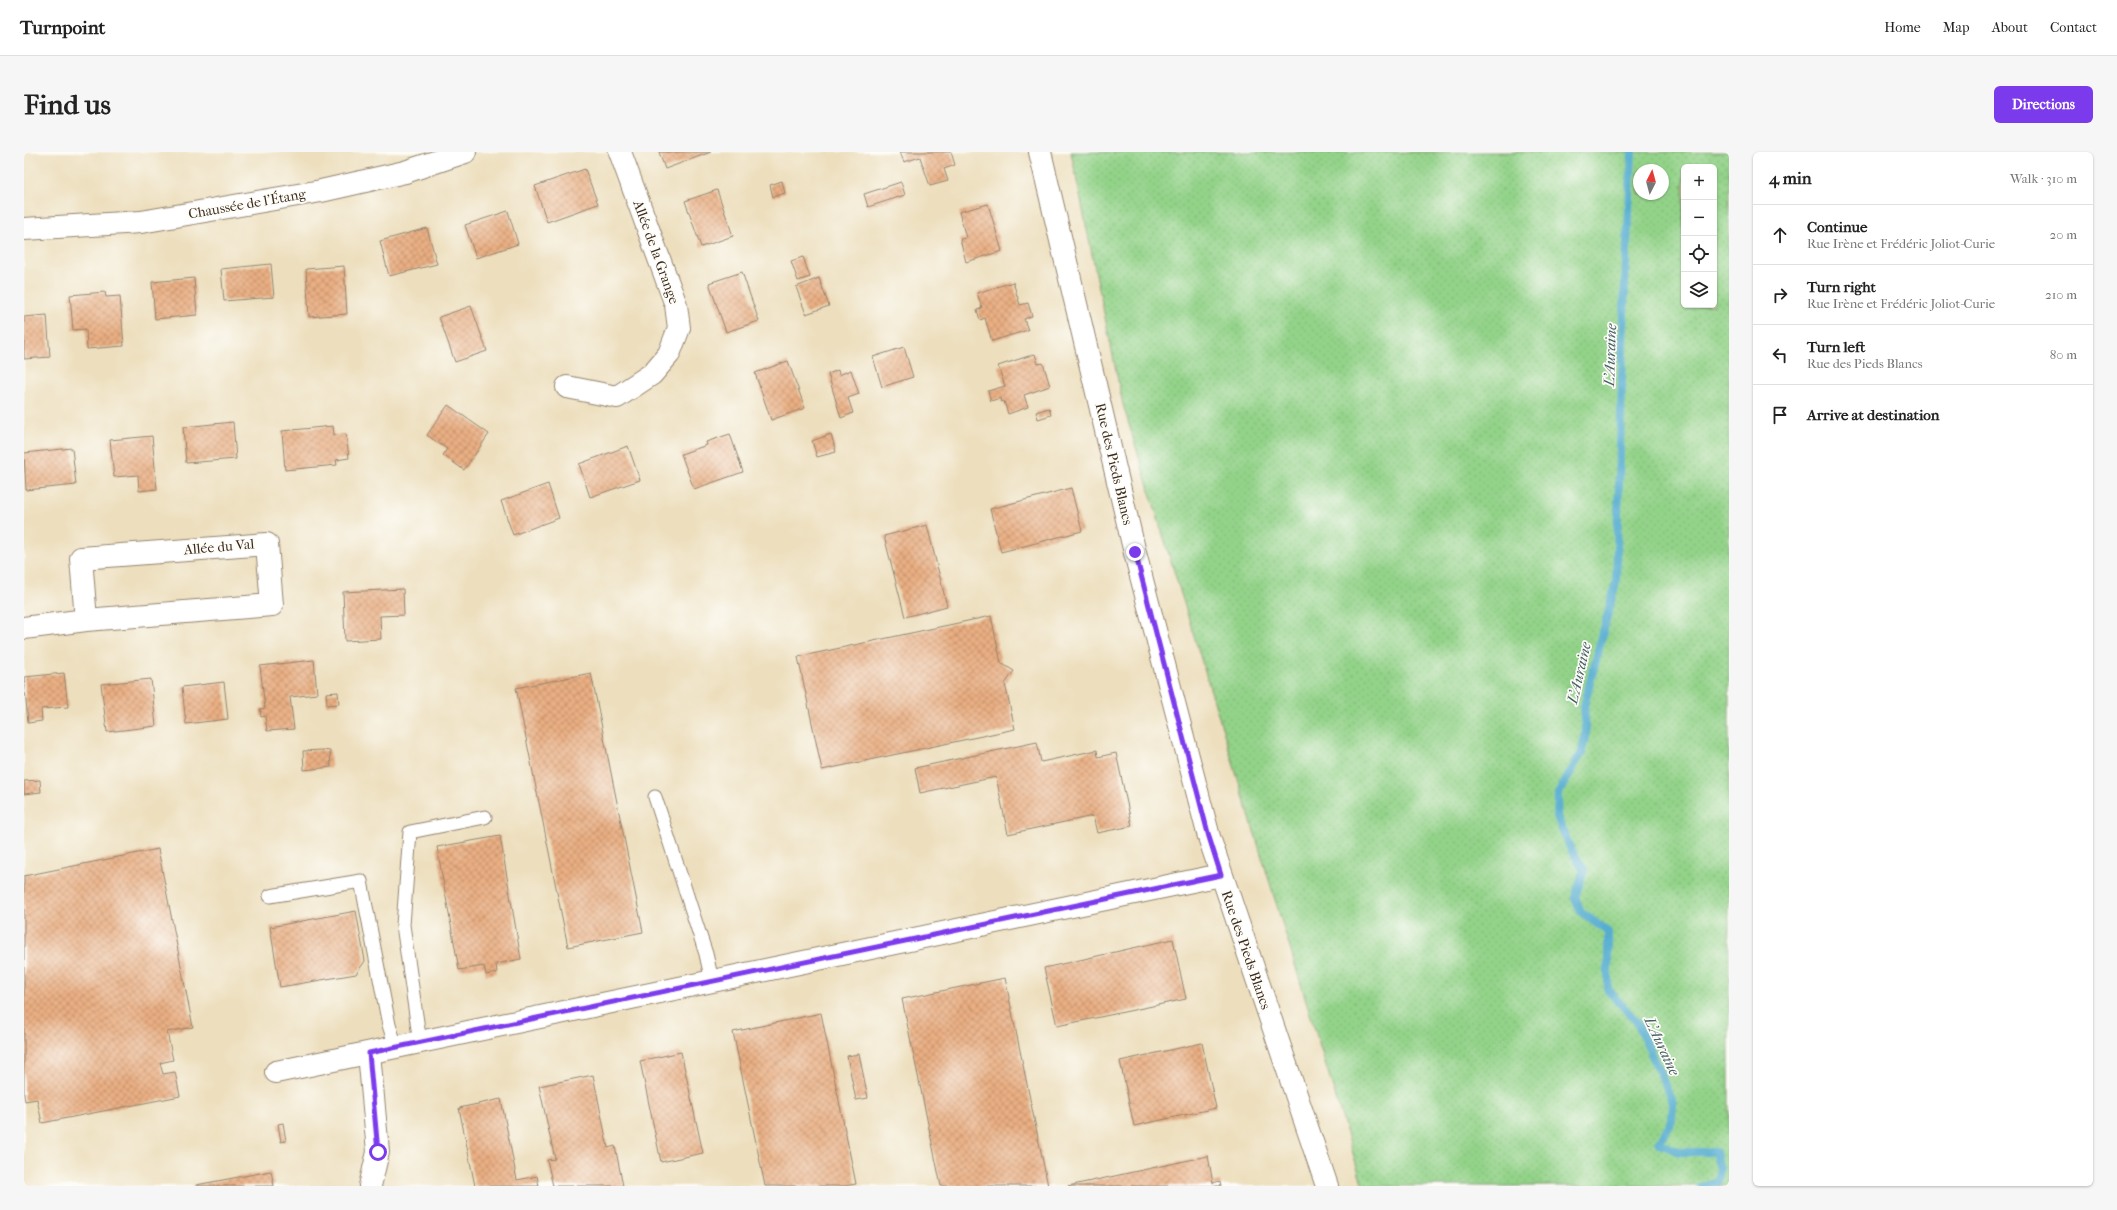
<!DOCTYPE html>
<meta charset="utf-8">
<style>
body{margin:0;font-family:"IM FELL French Canon",serif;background:#f6f6f6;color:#222}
.controls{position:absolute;right:12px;top:12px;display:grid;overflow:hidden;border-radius:6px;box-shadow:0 1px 3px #0004}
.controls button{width:36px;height:36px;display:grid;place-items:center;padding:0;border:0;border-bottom:1px solid #e0e0e0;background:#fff;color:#222;font:20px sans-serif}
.compass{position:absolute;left:1609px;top:12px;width:36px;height:36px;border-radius:50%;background:#fff;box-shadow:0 1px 3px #0004;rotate:6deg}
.stop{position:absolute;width:12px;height:12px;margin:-9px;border:3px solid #7c3aed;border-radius:50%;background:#fff}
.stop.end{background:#7c3aed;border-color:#fff;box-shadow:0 1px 4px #0008}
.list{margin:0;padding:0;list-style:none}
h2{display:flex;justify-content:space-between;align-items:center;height:52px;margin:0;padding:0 16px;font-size:17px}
h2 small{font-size:13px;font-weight:400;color:#767676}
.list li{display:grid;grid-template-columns:26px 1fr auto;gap:12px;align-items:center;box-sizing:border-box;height:60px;padding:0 16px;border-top:1px solid #e0e0e0}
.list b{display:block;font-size:15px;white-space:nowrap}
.list p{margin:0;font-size:13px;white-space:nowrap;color:#767676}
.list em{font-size:13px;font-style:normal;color:#767676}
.icon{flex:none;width:22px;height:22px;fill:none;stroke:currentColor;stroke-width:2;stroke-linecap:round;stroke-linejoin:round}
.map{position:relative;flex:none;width:1705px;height:1034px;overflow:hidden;border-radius:6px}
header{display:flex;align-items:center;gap:24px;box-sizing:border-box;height:56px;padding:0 20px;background:#fff;border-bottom:1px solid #e0e0e0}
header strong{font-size:19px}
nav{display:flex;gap:22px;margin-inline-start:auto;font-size:14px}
.intro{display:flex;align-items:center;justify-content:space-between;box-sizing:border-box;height:96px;padding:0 24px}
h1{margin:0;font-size:28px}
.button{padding:10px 18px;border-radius:6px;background:#7c3aed;color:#fff;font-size:14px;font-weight:700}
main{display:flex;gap:24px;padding:0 24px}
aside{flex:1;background:#fff;border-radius:6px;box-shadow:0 1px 3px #0004}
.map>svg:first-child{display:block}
.grass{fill:url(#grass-dots);stroke:#677e54;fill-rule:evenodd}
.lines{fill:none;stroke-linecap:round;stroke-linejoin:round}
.stream{stroke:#52acd0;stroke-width:8}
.building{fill:url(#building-cross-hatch)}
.service-casing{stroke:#94846e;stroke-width:15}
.minor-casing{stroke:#94846e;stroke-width:24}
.service{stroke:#fff;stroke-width:13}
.minor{stroke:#fff;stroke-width:22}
.route{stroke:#7c3aed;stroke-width:5}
.labels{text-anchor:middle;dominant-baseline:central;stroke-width:3.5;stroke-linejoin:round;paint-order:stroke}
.street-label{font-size:14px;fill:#3b2a1e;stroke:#fdfcf7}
.water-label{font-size:15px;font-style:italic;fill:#445e65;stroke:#fdfcf7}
</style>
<header>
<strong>Turnpoint</strong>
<nav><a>Home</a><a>Map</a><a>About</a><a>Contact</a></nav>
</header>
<div class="intro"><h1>Find us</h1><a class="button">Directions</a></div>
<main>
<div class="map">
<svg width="1705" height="1034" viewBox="0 0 1705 1034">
<defs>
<pattern id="grass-dots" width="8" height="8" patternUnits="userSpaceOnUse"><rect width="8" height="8" fill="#93d389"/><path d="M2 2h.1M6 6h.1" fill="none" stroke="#80b576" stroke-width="1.8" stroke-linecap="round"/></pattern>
<pattern id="building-cross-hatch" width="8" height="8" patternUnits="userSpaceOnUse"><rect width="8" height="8" fill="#eaaf83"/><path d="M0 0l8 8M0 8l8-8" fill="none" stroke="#bf8f6b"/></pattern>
</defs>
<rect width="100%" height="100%" fill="#fdfcf7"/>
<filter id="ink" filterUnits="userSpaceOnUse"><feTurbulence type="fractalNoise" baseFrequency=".025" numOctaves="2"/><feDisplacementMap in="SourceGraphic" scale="8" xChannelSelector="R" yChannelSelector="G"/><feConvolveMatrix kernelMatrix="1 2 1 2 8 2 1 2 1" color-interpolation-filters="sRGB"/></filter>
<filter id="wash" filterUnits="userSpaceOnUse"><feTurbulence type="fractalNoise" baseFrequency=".012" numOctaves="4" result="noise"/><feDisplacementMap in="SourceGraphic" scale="16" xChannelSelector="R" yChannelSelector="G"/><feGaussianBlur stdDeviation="0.9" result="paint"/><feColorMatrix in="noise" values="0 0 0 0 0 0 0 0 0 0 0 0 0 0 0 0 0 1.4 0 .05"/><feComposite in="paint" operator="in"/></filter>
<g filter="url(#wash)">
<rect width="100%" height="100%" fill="#eddfbe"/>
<path class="grass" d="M1047,0H1705V1034H1339L1099,253ZM1660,15H1690V153H1660ZM1615,18H1639V42H1615Z"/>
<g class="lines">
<path class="stream" d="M1608,0L1601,130L1592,430L1560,554L1562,580L1558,600L1534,642L1533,665L1546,696L1560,718L1551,745L1557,760L1584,780V838L1613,870L1649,951L1648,968L1635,991L1655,1000H1691L1696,1016L1694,1029L1678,1034"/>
</g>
<g id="blocks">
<path class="building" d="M635,0H687L641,17Z
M876,0H927L931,13L920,17L924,29L906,34L896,5L880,10Z
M561,17L574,52L523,70L511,34Z
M758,29L761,41L749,45L746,33Z
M877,30L881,43L844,55L840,42Z
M693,38L709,84L677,95L661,49Z
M964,52L978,99L942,110L936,87L942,86L935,60Z
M484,59L494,92L452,106L441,73Z
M403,76L413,112L365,124L356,89Z
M779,105L786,125L774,129L767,109Z
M247,112L250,145L200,149L197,117Z
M320,114L323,162L285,165L282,117Z
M718,120L735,169L702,180L685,131Z
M170,126L173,163L131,167L128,130Z
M795,126L805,154L782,162L772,135Z
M989,130L996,153L1004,151L1008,164L1000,167L1004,178L968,189L961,166L956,168L953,158L958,156L953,141Z
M81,140L82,145L96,144L100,194L63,197L62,177L49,178L46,143Z
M447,154L463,199L431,210L415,165Z
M23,163L26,205L0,207V165Z
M880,195L889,225L858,235L849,205Z
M1011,202L1014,212L1019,211L1026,234L1000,243L1004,255L984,262L980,249L977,250L976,246L967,249L964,239L981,234L974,214Z
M764,209L781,256L747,268L731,221Z
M814,218L815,223L827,218L835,242L824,246L829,261L817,266L804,222Z
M424,253L465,282L440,318L419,303L423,297L403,283Z
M1025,256L1027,263L1014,267L1012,260Z
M209,270L212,307L162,311L159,275Z
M309,274L310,283L322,282L325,306L312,308L313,313L261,318L258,279Z
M706,282L719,320L670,337L657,302L683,293L682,290Z
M807,282L812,300L793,305L788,289Z
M128,284L133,337L115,339L114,323L90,325L86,288Z
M604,294L616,328L566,345L555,312Z
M48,296L52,333L2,338L0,301Z
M524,332L535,366L489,383L477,349Z
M1047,336L1058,379L977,400L966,357Z
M903,373L923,454L881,465L860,384Z
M379,437L380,463L356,464L357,487L321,489L319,440Z
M967,464L977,511L990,519L981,532L991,577L798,618L774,505Z
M290,508L293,542L266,545L270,577L243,579L241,564L237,565L236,557L241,556L236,514Z
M40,521L44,555L17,557L18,569L4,571L0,525Z
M567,521L619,780L544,795L492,536Z
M127,527L132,574L83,580L77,532Z
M200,530L204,567L162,572L158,535Z
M314,540L315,552L303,553L302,541Z
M1013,590L1017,610L1073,598L1074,605L1092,601L1108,674L1073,681L1069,664L984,682L972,625L896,641L891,616Z
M298,598L306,599L307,615L280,618L279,599Z
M16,628L17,640L0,642V629Z
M476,684L497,807L472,812L473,821L462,823L460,814L435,818L413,695Z
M134,697L169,875L143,880L149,908L136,911L139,922L151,920L156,944L18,971L13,947L1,949L0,943V724Z
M332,759L341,809L332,822L256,835L246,775Z
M1149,787L1162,847L1033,874L1020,816Z
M981,826L1024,1034H917L878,847Z
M797,861L832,1032L820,1034H741L709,880Z
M1178,891L1192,956L1110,974L1096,909Z
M657,900L679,1001L637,1010L616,909Z
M835,902L844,946L832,948L823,904Z
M569,923L584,996L591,994L599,1034H529L523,1008L531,1007L515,934Z
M477,947L493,1028L513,1024L515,1034H451L435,956Z
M259,971L262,989L257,990L254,972Z
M1184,1004L1189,1031L1196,1029L1197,1034H1044Z
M247,1019L250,1034H172V1033Z"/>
</g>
</g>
<g filter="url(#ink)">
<use href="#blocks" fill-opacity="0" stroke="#94846e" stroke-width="1"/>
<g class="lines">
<g class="service-casing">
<path id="service" d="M631,645L682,802L688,829
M246,744L337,729L365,873L372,895
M396,891L379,773L386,680L461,665"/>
</g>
<g class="minor-casing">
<path id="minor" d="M1016,0L1111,401L1185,685L1303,1034
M0,77L117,70L297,39L381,20L441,0
M543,235L593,245L628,222L645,202L655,176L652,153L596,0
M0,476L62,468L248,453L243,392L57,406L62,468
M345,901L354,1000L346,1034
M252,920L1197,723"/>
</g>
<use href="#service" class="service"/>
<use href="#minor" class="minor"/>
</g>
</g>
<g class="lines" filter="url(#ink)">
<path class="route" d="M354,1000L345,901L1197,723L1185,685L1111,400"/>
</g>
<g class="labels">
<g class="street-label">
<text transform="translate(223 52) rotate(-10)">Chaussée de l'Étang</text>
<text transform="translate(632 100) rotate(70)">Allée de la Grange</text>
<text transform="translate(1090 312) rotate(77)">Rue des Pieds Blancs</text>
<text transform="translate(195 395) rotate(-5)">Allée du Val</text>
<text transform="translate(1222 798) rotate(71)">Rue des Pieds Blancs</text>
</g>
<g class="water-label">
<text transform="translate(1586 203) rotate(-88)">L'Auraine</text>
<text transform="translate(1555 521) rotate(-77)">L'Auraine</text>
<text transform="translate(1638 894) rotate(65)">L'Auraine</text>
</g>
</g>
</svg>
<div class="controls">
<button>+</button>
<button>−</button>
<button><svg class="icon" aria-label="locate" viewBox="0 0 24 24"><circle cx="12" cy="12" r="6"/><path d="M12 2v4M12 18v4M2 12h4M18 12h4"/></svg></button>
<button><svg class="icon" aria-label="layers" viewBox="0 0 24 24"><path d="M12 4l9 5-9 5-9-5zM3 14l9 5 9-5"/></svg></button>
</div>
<svg class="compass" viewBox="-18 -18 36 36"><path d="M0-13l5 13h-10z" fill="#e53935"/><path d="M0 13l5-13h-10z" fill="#767676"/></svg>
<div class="stop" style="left:354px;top:1000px"></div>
<div class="stop end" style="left:1111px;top:400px"></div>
</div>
<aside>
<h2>4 min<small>Walk · 310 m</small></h2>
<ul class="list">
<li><svg class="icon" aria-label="ahead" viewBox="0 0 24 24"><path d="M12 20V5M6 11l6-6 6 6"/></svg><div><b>Continue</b><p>Rue Irène et Frédéric Joliot-Curie</p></div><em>20 m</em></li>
<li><svg class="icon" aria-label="right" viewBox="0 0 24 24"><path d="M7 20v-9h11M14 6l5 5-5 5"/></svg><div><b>Turn right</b><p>Rue Irène et Frédéric Joliot-Curie</p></div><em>210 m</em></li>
<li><svg class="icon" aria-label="left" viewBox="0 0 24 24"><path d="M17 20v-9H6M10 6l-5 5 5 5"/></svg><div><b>Turn left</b><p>Rue des Pieds Blancs</p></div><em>80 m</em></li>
<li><svg class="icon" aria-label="arrive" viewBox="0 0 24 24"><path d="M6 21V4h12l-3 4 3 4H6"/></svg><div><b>Arrive at destination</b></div></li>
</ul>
</aside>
</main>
